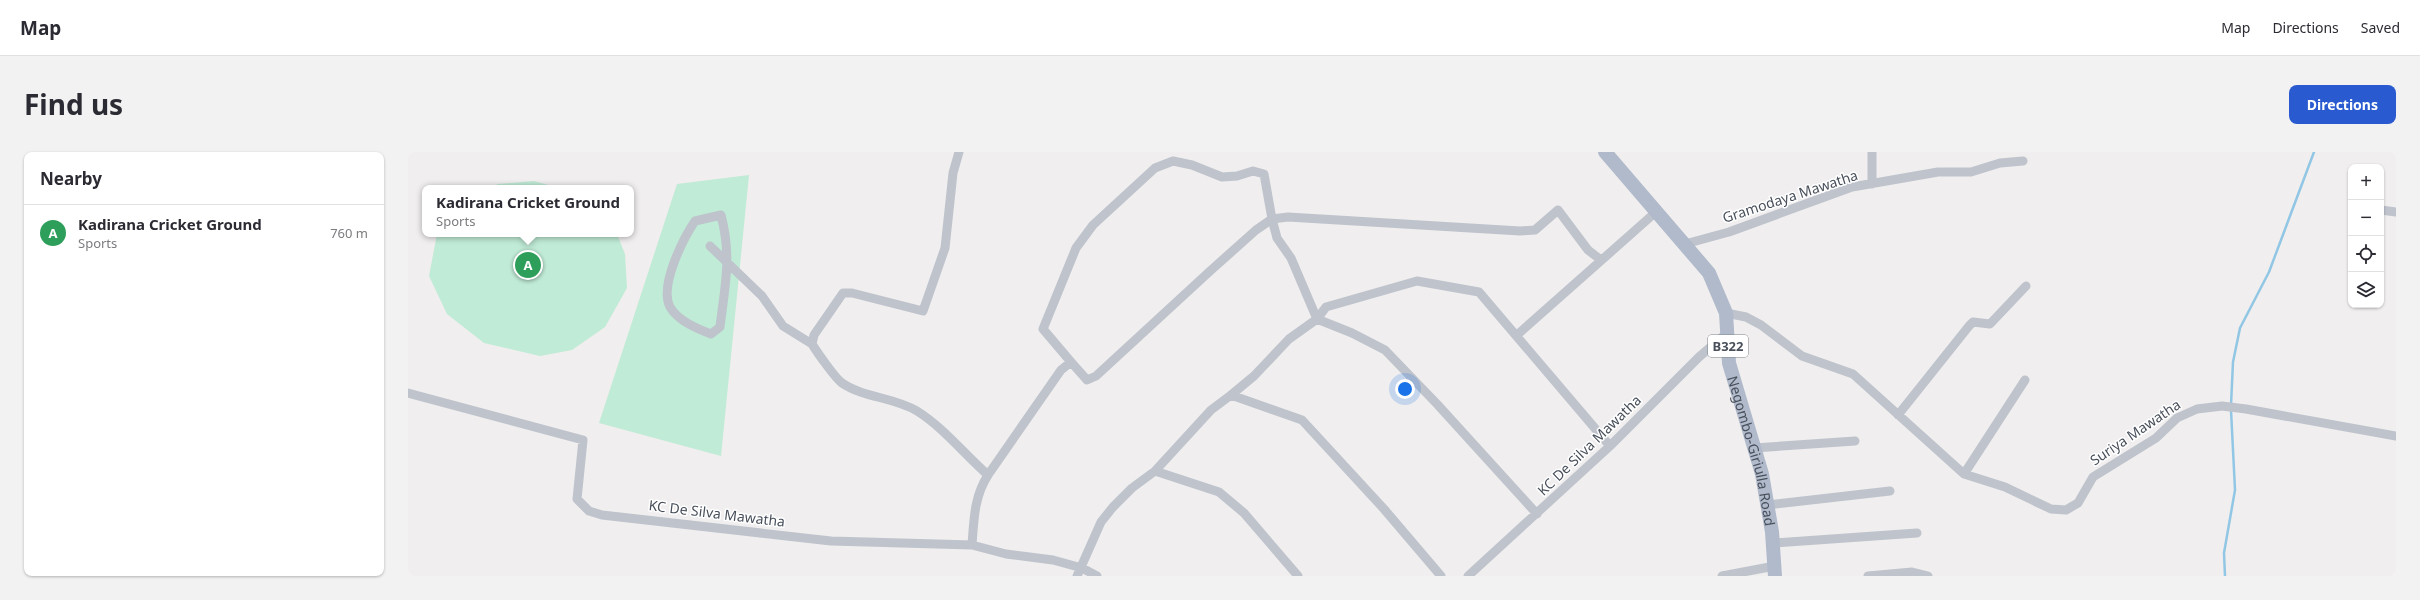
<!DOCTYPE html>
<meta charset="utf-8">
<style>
body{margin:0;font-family:"Noto Sans",sans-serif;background:#f2f2f3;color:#2b2b33}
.controls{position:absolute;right:12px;top:12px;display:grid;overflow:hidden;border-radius:8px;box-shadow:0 1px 3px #0004}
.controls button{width:36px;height:36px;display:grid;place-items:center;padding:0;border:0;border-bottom:1px solid #e1e1e2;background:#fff;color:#2b2b33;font:20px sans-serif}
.you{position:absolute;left:997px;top:237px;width:14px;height:14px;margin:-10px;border:3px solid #fff;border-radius:50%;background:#1a73e8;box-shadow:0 0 0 6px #1a73e833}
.badge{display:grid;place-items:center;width:26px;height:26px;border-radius:50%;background:#295ad0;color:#fff;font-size:13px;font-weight:700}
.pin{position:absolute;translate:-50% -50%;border:2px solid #fff;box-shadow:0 1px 4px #0006}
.popup{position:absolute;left:14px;top:33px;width:212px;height:52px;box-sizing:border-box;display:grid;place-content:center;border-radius:8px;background:#fff;filter:drop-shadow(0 1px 3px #0005);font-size:13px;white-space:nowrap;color:#7c7c81}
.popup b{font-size:15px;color:#2b2b33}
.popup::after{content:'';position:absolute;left:50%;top:100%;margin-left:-8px;border:8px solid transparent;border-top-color:#fff}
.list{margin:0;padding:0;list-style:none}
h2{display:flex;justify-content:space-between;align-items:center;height:52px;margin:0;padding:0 16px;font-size:17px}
h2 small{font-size:13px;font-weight:400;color:#7c7c81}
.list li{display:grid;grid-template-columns:26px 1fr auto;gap:12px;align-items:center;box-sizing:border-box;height:56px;padding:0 16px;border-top:1px solid #e1e1e2}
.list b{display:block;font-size:15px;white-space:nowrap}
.list p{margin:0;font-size:13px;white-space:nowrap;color:#7c7c81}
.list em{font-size:13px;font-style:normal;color:#7c7c81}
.icon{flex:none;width:22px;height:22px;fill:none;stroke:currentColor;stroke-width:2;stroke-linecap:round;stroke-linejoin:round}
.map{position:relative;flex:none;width:1988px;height:424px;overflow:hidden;border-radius:8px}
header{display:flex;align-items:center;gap:24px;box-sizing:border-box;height:56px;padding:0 20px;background:#fff;border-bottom:1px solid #e1e1e2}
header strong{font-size:19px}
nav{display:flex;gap:22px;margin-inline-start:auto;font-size:14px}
.intro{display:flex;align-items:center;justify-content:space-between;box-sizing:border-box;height:96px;padding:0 24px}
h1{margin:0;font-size:28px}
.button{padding:10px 18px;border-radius:8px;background:#295ad0;color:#fff;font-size:14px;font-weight:700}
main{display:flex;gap:24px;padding:0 24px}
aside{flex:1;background:#fff;border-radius:8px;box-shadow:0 1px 3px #0004}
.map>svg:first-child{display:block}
.green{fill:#c0ebd6}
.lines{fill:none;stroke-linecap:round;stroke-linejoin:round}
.stream{stroke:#91c7e4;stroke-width:2.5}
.minor{stroke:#bec3cc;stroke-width:9}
.primary{stroke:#b0bacb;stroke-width:14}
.labels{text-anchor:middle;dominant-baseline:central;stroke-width:3;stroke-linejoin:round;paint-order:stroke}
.shield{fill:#fff;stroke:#7f848c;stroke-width:1}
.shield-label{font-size:13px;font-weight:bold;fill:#484f5a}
.street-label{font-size:14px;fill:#484f5a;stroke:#fff}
</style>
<header>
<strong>Map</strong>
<nav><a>Map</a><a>Directions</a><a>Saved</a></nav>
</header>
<div class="intro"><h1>Find us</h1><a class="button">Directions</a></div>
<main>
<aside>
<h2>Nearby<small></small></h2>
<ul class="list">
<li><span class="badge" style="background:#2e9e5b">A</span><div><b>Kadirana Cricket Ground</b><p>Sports</p></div><em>760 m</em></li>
</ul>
</aside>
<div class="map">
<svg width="1988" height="424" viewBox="0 0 1988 424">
<rect width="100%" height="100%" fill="#f0eeee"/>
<path class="green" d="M341,23L313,304L191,271L269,32Z
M126,29L151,36H83L90,32Z
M29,82H209L217,102L219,136L197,175L164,198L132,204L76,191L39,162L21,124Z"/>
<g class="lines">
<path class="stream" d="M1823,253L1825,210L1832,176L1861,120L1906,0
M1817,424L1816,401L1827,338L1823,258"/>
<path class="minor" d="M551,0L545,21L537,96L515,159L444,141H435L406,183L404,192C409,200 427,226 434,231C456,246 486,245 509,259C536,276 556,302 580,323C566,345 566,367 564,393
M1464,32V0
M1973,58L1988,60
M313,63C324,105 317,133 312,175L303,182C290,177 270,169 262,155C251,134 275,87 287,69Z
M1277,92L1321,80L1444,35L1530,20H1563L1592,11L1615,9
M302,94L354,144L375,174L404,192
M1318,161L1338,165L1353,173L1394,204L1445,222L1556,322L1597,335L1643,357L1658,358L1670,351L1685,325L1748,286L1769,266L1789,257L1814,254L1838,257L1988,284
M909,167L918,155L1009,129L1071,140L1202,294
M1109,183L1249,59
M663,210L635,177L668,96L685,73L747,16L765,9L784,13L814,25L829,24L845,19L856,22L864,67L880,65L1112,79L1127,78L1150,58L1180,98L1193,108
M0,241L175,288L169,347L181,359L194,363L423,389L564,393L598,402L645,408L674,416L689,424
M823,243L846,224L881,187L909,167L944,181L977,198L1029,252L1129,362
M1490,263L1561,174L1565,170L1582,172L1618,134
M1346,296L1447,289
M747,319L811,340L836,361L890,424
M1556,322L1617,228
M580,323L653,218L663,210L679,228L688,224L801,120L848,78L864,67L869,86L883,106L909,167
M1359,353L1482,339
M1365,391L1509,381
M669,424L693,370L705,355L724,336L747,319L803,258L823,243L894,268L976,357L1033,424
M1060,424L1202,294L1291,205L1319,181
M1314,424L1367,414
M1460,424L1504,420L1520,424"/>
<path class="primary" id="s1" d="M1197,0L1301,121L1318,161L1321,211L1354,322L1364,380L1367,424"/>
</g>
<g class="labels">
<rect class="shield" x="1300" y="183" width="40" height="22" rx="3"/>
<g class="shield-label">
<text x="1320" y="194">B322</text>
</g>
<g class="street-label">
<text transform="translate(1382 44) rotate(-18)">Gramodaya Mawatha</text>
<text transform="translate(1727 280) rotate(-34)">Suriya Mawatha</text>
<text transform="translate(1181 293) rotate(-44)">KC De Silva Mawatha</text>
<text stroke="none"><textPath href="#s1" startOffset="344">Negombo-Giriulla Road</textPath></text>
<text transform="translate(309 361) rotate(7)">KC De Silva Mawatha</text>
</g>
</g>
</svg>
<div class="controls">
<button>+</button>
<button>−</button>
<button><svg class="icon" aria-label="locate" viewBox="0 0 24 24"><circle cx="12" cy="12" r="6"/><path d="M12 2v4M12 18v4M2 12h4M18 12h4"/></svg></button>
<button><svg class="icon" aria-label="layers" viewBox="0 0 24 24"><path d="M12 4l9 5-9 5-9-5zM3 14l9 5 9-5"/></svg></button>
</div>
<div class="you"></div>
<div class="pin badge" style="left:120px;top:113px;background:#2e9e5b">A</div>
<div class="popup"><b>Kadirana Cricket Ground</b>Sports</div>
</div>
</main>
